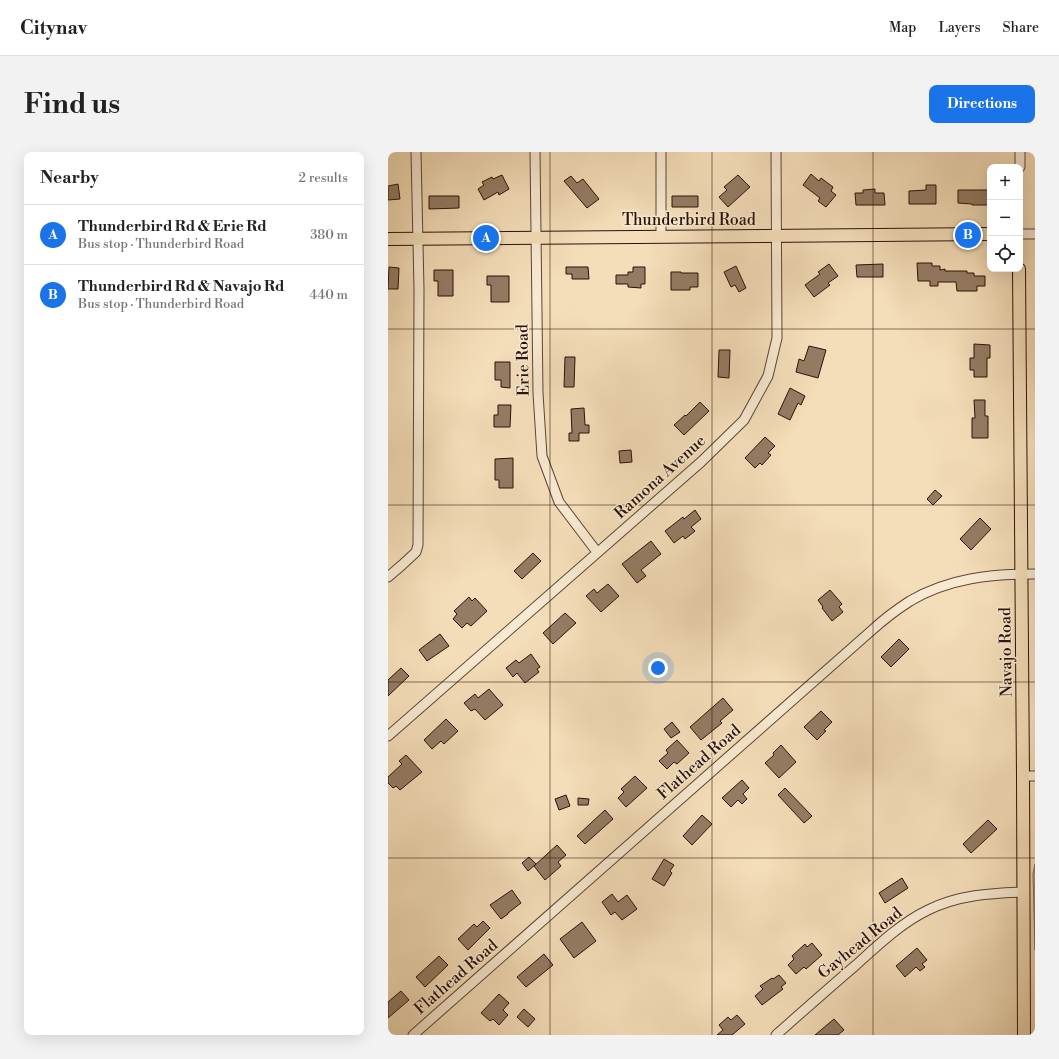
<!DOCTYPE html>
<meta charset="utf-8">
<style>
body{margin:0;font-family:"Libre Bodoni",serif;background:#f2f2f2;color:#222}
.controls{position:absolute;right:12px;top:12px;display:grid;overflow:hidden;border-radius:8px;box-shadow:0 4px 16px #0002}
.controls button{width:36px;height:36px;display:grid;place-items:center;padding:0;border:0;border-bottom:1px solid #e0e0e0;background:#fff;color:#222;font:20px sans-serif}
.you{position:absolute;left:270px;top:516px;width:14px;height:14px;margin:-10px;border:3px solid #fff;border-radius:50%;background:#1a73e8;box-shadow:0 0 0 6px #1a73e833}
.badge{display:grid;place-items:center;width:26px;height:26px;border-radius:50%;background:#1a73e8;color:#fff;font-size:13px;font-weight:700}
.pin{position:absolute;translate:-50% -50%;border:2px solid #fff;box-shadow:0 1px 4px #0006}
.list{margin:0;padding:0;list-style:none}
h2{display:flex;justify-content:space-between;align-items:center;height:52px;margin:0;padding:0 16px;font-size:17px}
h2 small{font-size:13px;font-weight:400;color:#767676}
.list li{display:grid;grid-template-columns:26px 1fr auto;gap:12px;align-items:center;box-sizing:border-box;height:60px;padding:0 16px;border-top:1px solid #e0e0e0}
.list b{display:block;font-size:15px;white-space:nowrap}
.list p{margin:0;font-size:13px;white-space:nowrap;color:#767676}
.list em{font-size:13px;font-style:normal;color:#767676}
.icon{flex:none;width:22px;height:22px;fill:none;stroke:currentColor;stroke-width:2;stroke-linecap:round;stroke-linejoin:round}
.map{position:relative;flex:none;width:647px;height:883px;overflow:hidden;border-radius:8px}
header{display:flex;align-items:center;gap:24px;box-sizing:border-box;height:56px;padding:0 20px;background:#fff;border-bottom:1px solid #e0e0e0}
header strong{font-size:19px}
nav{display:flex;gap:22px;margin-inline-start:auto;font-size:14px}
.intro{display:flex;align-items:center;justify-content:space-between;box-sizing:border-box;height:96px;padding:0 24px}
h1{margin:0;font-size:28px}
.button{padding:10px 18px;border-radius:8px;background:#1a73e8;color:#fff;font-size:14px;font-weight:700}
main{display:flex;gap:24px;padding:0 24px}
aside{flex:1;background:#fff;border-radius:8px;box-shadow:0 4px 16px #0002}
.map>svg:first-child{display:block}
.green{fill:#d2bb9b;stroke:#7f6651}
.building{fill:#947c64;stroke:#2c1107}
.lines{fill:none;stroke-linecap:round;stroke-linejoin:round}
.minor-casing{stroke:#5e4434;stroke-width:11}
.major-casing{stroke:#2c1107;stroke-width:14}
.minor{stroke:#f8ead2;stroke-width:9}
.major{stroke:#f4deb9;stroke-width:12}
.grid{fill:none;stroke:#2c1107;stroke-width:1;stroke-opacity:0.55}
.labels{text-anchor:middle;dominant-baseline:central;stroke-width:3;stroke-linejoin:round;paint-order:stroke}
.street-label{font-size:16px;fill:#2c1107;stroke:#f8ead2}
</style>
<header>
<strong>Citynav</strong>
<nav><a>Map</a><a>Layers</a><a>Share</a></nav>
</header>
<div class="intro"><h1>Find us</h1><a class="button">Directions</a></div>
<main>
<aside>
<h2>Nearby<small>2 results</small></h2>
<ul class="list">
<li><span class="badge">A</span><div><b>Thunderbird Rd &amp; Erie Rd</b><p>Bus stop · Thunderbird Road</p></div><em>380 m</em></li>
<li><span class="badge">B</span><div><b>Thunderbird Rd &amp; Navajo Rd</b><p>Bus stop · Thunderbird Road</p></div><em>440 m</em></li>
</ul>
</aside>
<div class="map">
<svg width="647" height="883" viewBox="0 0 647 883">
<rect width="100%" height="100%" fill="#f4deb9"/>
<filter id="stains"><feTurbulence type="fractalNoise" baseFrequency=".005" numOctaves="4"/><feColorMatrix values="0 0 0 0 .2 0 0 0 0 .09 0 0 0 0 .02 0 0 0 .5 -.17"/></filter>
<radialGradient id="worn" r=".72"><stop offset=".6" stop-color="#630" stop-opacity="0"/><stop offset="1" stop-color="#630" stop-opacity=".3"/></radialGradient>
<path class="green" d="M647,712V798L645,722Z"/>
<path class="building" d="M423,22L431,29L433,26L445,35L443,39L448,43L438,55L430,49L432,46L415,33Z
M114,23L121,37L111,43L110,40L96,48L90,37L96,33L94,30L104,25L105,27Z
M350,23L362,35L340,55L331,45L339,38L336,35Z
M183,24L189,31L195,27L211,47L199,56L176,29Z
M10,32L12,47L0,48V34Z
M538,33H548V52H521V39L538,38Z
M487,37V41H496L497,53H468L467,41H475V38Z
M570,38H602V53H584V52L570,51Z
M41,44H71V56L41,57Z
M284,44H310V55H284Z
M529,111H544V114H552V118L557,117V119H579V121H586V124H597V134H589V139H569L568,130H550V134H542V129H530Z
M441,112L450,124L440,131L442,133L426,145L417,133L432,122L430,120Z
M495,112V125H469L468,113Z
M348,114L358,136L351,140L347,133L343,135L336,120Z
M1,115L11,116L10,137H0Z
M178,115H200L201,127H184V122H178Z
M245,115H257V132H253V136L240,135V132H228V123H240V120H245Z
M46,118H65V144H50V129H46Z
M283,120H293V121H310V135H302V138H283Z
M99,124H121V150H103V133H99Z
M586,192L602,193V206H599V225H586V218H582V206H586Z
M421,194L438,198L430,226L408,220L411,207L416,209Z
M331,198H342L341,226L330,225Z
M177,205H187L186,235H176Z
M107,210H122V236L113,235V228H107Z
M402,236L417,244L413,253L410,251L402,268L390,262Z
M586,248H597V264H600V286H584V266H587Z
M312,250L321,259L296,283L286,273L297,263L298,264Z
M110,253H123L122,275H106V263H110Z
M196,256L197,273H201V281H191V289H181V281H184L183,257Z
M377,285L387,294L380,301L383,303L374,313L372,311L367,316L357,306Z
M243,298L244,310L232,311L231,299Z
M125,306V336H111V328H107V307Z
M547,338L554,344L545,353L539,347Z
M307,358L313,367L303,375L307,379L297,387L295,384L286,391L277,379L295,365L296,367Z
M592,366L603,377L583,398L572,387Z
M263,389L273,402L253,418L258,424L249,431L234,412Z
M145,401L153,409L134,427L126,419Z
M220,432L231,444L213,460L198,444L206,437L209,441Z
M442,438L454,452L451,455L455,460L444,469L434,456L435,455L430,448Z
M81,445L84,449L87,446L99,459L83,474L79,471L74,476L65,467L69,462L66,459Z
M177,461L188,471L165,492L155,481Z
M52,482L61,494L39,509L31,498Z
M511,487L521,497L503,515L493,505Z
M143,502L152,515L149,517L151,520L137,531L129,521L125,525L118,516L128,508L131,511Z
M13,516L21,524L0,544V528Z
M101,537L115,553L97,568L87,557L83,559L76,551L87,542L90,546Z
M335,546L345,558L332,569L334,571L313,588L302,575Z
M433,559L444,570L436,578L438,579L429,588L416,575Z
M58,567L70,579L56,592L53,589L44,597L36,588Z
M284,570L292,580L283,586L276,577Z
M289,588L301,601L289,612L286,610L279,617L271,609L280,601L278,598Z
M393,593L408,610L391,626L377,611L386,603L385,601Z
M18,603L34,620L12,638L8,634L5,636L0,631V625L14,612L11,609Z
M247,624L259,636L238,655L230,646L236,640L233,637Z
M354,628L361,636L355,642L359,647L354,652L350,648L343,655L334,646Z
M397,636L424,664L416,671L390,643Z
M178,643L182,654L171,658L167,647Z
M190,646L201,647L200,653H190Z
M217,658L225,667L197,692L189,684Z
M314,663L324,672L304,693L295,684Z
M600,668L609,677L583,701L575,692Z
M169,693L178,703L170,710L173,714L157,728L146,714Z
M141,705L148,712L140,719L134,711Z
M276,707L286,713L282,719L284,721L276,734L264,727Z
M514,726L520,736L497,751L491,741Z
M124,738L133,751L120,761V762L113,767L102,753Z
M224,742L230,750L239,743L249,757L234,768L227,760L223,763L214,750Z
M95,769L102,776L80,798L70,787L86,772L89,775Z
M194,770L208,789L186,806L172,787Z
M424,791L434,803L418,817L416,815L408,822L400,813L406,807L404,804L417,792L419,795Z
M529,796L539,808L534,812L537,815L532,819L528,815L517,825L508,814Z
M156,802L165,813L138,835L129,825Z
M51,804L60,813L37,835L28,825Z
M391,823L398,831L393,835L395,837L374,853L367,844L375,837L372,834L384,826L385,827Z
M13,839L21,848L0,866V850Z
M111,842L121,851L115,858L120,863L111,873L105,867L102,869L93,861Z
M136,857L147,867L140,875L129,865Z
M349,863L357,872L344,883H329L335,878L331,873L340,865L343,868Z
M446,867L456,878L450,883H427Z"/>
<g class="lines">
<g class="minor-casing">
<path id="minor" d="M147,0L150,241L154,304L171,350L209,400
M632,15V0
M632,82H647
M273,85V0
M0,425L14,413L28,400L30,393L31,137L28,0
M0,584L313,310L356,268L380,224L389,186L388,0
M635,624H647
M25,883L483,479C495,468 508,458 522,449C561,426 603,422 647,422
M388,883C414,860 441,836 468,813C490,793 513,771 540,758C570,743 603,741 635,740"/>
</g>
<g class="major-casing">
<path id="major" d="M0,87L602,82
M631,117L635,624L636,883"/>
</g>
<use href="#minor" class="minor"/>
<use href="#major" class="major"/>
</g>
<path class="grid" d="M162,0V883M324,0V883M485,0V883M0,177H647M0,353H647M0,530H647M0,706H647"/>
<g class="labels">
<g class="street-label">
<text x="301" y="68">Thunderbird Road</text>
<text transform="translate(135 208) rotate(-91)">Erie Road</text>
<text transform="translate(272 325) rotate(-42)">Ramona Avenue</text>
<text transform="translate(618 500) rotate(-91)">Navajo Road</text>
<text transform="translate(311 610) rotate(-41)">Flathead Road</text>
<text transform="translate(472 791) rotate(-39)">Gayhead Road</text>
<text transform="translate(68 825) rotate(-41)">Flathead Road</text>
</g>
</g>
<rect width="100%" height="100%" filter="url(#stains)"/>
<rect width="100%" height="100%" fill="url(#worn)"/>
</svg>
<div class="controls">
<button>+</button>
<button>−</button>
<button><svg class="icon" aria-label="locate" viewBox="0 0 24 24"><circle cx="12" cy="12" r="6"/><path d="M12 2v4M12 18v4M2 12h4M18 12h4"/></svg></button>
</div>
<div class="you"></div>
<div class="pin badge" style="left:98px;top:86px">A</div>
<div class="pin badge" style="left:580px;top:83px">B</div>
</div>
</main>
